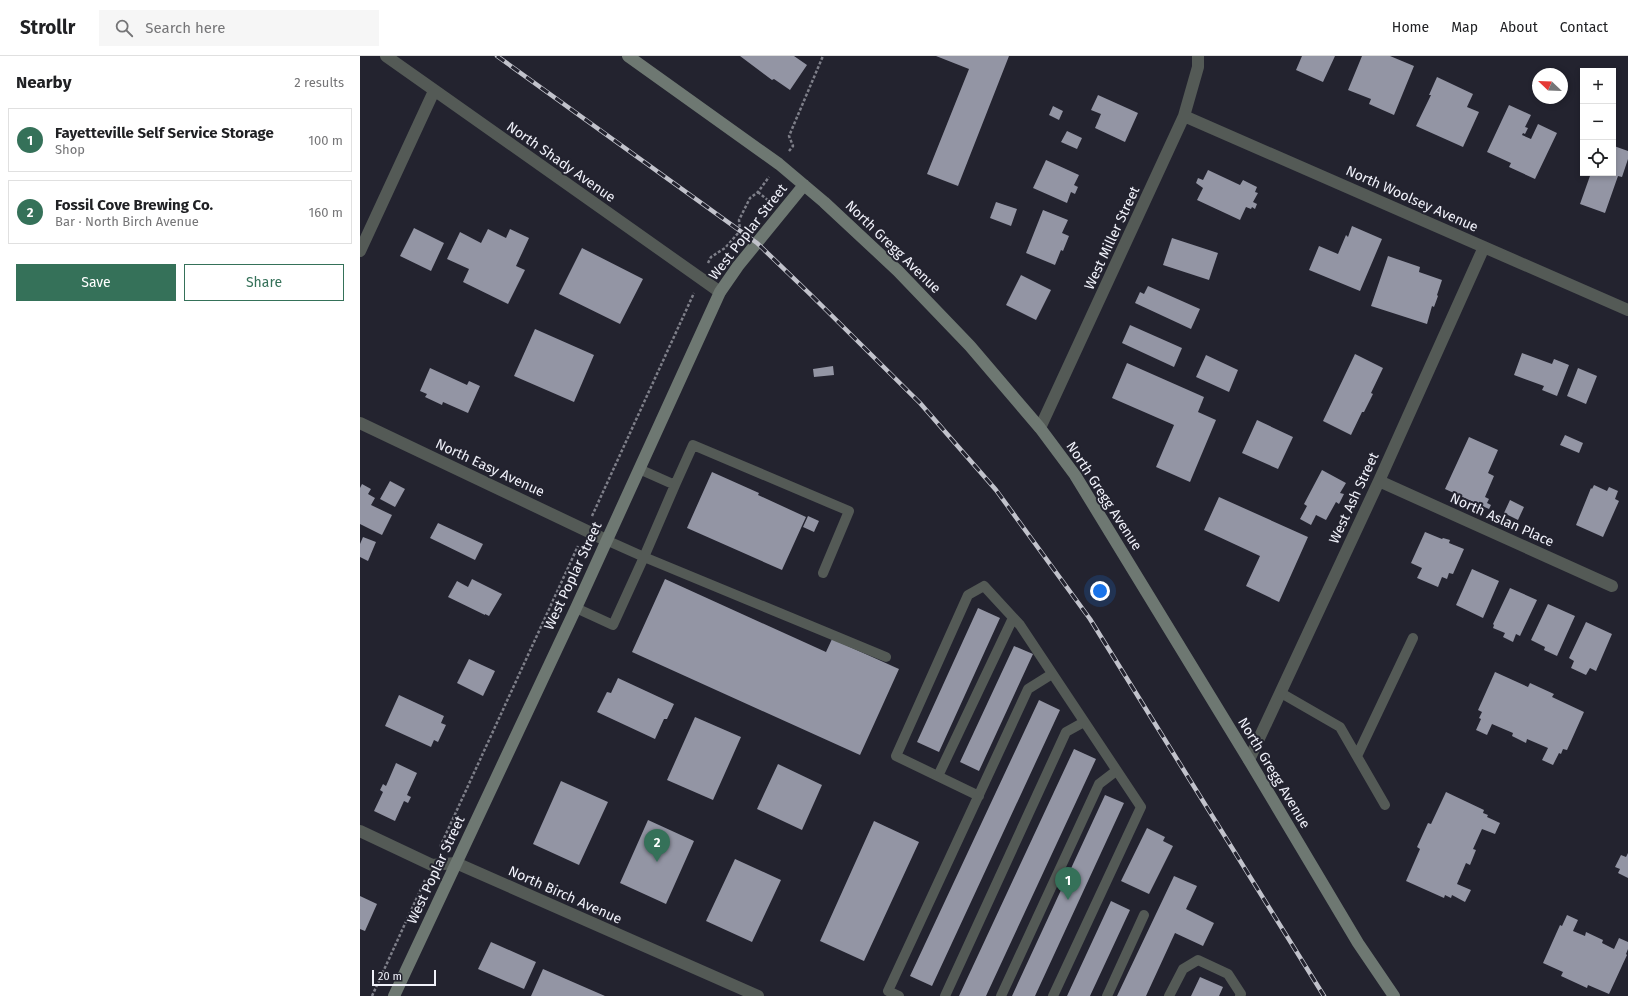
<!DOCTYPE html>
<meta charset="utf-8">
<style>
body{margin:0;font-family:"Fira Sans",sans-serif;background:#f6f6f6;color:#202124}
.controls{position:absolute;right:12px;top:12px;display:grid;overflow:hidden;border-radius:0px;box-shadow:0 2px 6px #0003}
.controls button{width:36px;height:36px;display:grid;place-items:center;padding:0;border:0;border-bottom:1px solid #e0e0e0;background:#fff;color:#202124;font:20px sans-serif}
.compass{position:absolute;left:1172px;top:12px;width:36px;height:36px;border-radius:50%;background:#fff;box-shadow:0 2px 6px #0003;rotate:293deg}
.scale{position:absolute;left:12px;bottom:10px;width:64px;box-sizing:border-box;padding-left:4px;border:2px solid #f0f1fa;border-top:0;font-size:11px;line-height:14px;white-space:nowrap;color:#f0f1fa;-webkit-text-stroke:3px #23232f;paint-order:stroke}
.you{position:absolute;left:740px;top:535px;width:14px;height:14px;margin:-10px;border:3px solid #fff;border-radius:50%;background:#1a73e8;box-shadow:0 0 0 6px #1a73e833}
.badge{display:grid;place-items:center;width:26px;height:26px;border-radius:50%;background:#357159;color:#fff;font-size:13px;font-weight:700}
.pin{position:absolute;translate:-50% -33px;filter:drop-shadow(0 1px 2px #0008)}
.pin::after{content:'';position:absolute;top:21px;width:14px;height:12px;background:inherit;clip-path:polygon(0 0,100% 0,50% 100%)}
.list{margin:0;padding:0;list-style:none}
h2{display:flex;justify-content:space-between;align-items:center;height:52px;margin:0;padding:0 16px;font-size:17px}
h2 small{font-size:13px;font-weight:400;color:#757577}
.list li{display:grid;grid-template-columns:26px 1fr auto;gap:12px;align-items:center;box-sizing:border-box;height:64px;margin:0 8px 8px;padding:0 8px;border:1px solid #e0e0e0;border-radius:0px}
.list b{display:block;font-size:15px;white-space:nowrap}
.list p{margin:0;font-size:13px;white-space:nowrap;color:#757577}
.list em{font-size:13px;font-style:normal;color:#757577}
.actions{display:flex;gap:8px;padding:12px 16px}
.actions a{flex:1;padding:9px 0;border:1px solid #357159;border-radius:0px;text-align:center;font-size:14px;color:#357159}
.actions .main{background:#357159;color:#fff}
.icon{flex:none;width:22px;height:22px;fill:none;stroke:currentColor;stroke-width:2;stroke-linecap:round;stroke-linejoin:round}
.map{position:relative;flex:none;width:1268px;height:940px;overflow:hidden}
header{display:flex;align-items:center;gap:24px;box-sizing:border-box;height:56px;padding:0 20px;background:#fff;border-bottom:1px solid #e0e0e0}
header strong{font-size:19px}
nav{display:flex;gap:22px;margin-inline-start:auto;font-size:14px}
.search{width:280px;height:36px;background:#f6f6f6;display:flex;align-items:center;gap:10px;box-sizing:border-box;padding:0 14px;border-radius:0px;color:#757577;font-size:15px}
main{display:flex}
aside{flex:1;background:#fff}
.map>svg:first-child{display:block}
.building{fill:#9395a4}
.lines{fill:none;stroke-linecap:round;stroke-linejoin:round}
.path{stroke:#7e7f89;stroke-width:2.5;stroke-dasharray:3 2;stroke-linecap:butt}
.lane{stroke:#545a56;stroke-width:10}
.street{stroke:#545a56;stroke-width:12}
.secondary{stroke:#6e7872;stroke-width:12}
.rail-casing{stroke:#c1c2cb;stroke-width:4.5}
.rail{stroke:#23232f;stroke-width:3;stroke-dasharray:9;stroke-linecap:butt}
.labels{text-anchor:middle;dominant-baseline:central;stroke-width:4;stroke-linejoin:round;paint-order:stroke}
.street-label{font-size:14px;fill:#f0f1fa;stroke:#23232f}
</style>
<header>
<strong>Strollr</strong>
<div class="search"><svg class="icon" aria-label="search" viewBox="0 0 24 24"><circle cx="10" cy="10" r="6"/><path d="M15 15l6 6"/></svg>Search here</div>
<nav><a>Home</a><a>Map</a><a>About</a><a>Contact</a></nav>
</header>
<main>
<aside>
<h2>Nearby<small>2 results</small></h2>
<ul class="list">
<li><span class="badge">1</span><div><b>Fayetteville Self Service Storage</b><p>Shop</p></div><em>100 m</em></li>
<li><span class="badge">2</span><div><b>Fossil Cove Brewing Co.</b><p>Bar · North Birch Avenue</p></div><em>160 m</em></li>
</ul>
<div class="actions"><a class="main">Save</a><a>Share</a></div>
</aside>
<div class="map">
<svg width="1268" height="940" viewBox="0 0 1268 940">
<rect width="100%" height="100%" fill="#23232f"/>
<path class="building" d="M380,0H434L447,9L430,34L414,23L412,24Z
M576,0H649L598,130L567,118L609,13Z
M942,0H975L963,26L936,14Z
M1002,0H1030L1054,10L1034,59L1009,48L1011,43L988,34Z
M1077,21L1113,38L1107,51L1119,56L1103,91L1056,70L1071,39H1069Z
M738,39L778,57L765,86L735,72L741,58L731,54Z
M1149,49L1171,59L1165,71L1168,72L1165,78L1163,77L1162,79L1171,83L1178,68L1197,77L1175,123L1149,111L1151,107L1127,96Z
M693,50L703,55L699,64L689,59Z
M707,75L722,82L717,93L701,86Z
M1253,85H1256L1254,90L1268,95V103L1262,121L1258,120L1245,157L1220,148L1231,117H1253Z
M686,104L719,119L714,129L718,131L715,138L711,136L707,147L673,132Z
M848,114L880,129L883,124L897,131L895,136L898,137L893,146L897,148L895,153L892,151L891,153L886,151L880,164L837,144L843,132L836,127L838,122L843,124Z
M636,146L657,153L651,170L630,162Z
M683,154L708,164L702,177L709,180L703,195L701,194L695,209L666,197Z
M992,170L1022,183L1000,235L949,214L959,190L978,198L986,179L988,181Z
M54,172L84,187L71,215L40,200Z
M128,173L146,182L150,173L169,182L156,210L165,214L148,248L103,226L109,213L87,203L100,176L121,187Z
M812,182L858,197L849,224L803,209Z
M222,192L283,223L260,268L199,238Z
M1028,200L1060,211L1059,216L1082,224L1077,239L1078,240L1074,251L1072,250L1067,268L1011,250Z
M661,219L691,234L676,264L646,249Z
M788,230L840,253L831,273L775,247L780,236L784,238Z
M770,269L822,292L814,311L762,287Z
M175,273L234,299L214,346L154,320Z
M1162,297L1192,308L1194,303L1209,309L1197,340L1182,334L1184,330L1154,319Z
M995,298L1023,312L1011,337L1013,338L1004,356H1002L991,379L963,365Z
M846,299L878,314L869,336L836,321Z
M767,307L844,341L838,356L856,364L830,426L796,411L814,369L752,342Z
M473,310L474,319L454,321L453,313Z
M70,312L107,329L109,325L120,330L108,357L83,346L82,349L65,341L67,338L60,335Z
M1218,312L1237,320L1226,348L1207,340Z
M897,364L933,381L918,413L882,397Z
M1205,379L1223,387L1219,397L1200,389Z
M1109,381L1138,394L1128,417L1134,420L1125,441L1129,443L1127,447L1131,449L1129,453L1085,433Z
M962,414L986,427L980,437L984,438L979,448L976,446L966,464L956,459L951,469L940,463L947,450L944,448Z
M352,416L399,437L398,439L446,461L422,514L327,472Z
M30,425L45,433L35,451L20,443Z
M2,428L11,433L8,438L15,442L11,449L32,459L22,479L0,468V432Z
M1234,429L1247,435L1249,431L1258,435L1255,443L1259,445L1243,481L1216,469L1231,432L1232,433Z
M859,441L948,481L919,546L886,530L900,500L844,474Z
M1150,444L1164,451L1158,464L1144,457Z
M448,460L459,465L454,476L443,471Z
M78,467L123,488L115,504L70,482Z
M1065,476L1082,483L1083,482L1090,484L1089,487L1104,493L1093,518L1089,517L1087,523L1082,521L1078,531L1057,522L1062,512L1051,507Z
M3,481L16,486L8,505L0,501V488Z
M1112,513L1139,525L1123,562L1096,549Z
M112,523L142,538L129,560L125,558V559L88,541L97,525L108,531Z
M305,523L466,596L472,583L539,613L500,699L272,596Z
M1150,532L1177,544L1160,580L1156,578L1153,586L1143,581L1145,577L1133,572L1134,569L1133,568Z
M1188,548L1215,560L1197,600L1184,594L1185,591L1171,584Z
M618,552L640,562L579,696L557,686Z
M1226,566L1252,578L1236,615L1230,612L1226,619L1211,612L1214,605L1209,602Z
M654,590L673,598L619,715L600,706Z
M109,603L135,615L123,640L97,627Z
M1135,616L1168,631L1170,627L1194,638L1192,641L1224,656L1207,694L1203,693L1201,698L1199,697L1193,709L1182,704L1188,692L1167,683L1166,687L1152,680L1153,677L1132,668L1127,679L1116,674L1121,663L1119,662L1122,656L1118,654Z
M258,622L314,648L307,663H304L295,683L237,656L247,636L251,637Z
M39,639L84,660L81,667L86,669L78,686L74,684L71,691L25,670Z
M679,644L700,654L572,930L550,920Z
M335,661L381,681L353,744L307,724Z
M714,693L736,703L626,940H599Z
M36,707L57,717L47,739L51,741L48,747L44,745L35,765L14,755L23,736L20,734L23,728L26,730Z
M418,708L462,729L442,774L397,753Z
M201,725L248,746L219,809L173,788Z
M1086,736L1124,754L1123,757L1128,759L1127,761L1140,767L1135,778L1122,773L1113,793L1116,794L1110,809L1106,807L1097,828L1111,834L1105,846L1092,839L1091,842L1085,839L1084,842L1046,825L1060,793L1057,791L1068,767L1071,768Z
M745,739L764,747L675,940H652Z
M288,764L334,785L306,848L260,827Z
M514,765L559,786L504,905L460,885Z
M787,772L805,781L803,785L813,790L789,838L761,825Z
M1268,797V822L1258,817L1260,813L1255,811L1261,799L1266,801Z
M375,803L421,824L392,886L346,865Z
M814,820L837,830L826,853L854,867L843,890L815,877L786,940H757Z
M0,840L17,848L5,875L0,873Z
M751,845L770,854L730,940H707Z
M1207,859L1218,864L1213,875L1225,880L1226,876L1243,884L1242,887L1254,893L1259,882L1268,886V893L1266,898L1267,899L1249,938L1228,929L1227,932L1201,920L1203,916L1183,907L1200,869L1202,870Z
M131,886L176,906L164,933L118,913Z
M183,913L245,940H171Z
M840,921L863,931L859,940H831Z"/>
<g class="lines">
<path class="path" d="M429,95L433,90L429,80L463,0
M398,136L410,146
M348,207L351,201L365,192L380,175L379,164L390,142L398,136L409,121
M232,460L334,237
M80,791L218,490
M12,940L65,824"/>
<path class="lane" d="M279,413L315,429L333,389L489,455L463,517
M315,429L284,501L526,601
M216,552L253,569L284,501L246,484
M921,637L980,671L1025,749
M997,700L1053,582
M578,720L653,562
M619,740L536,700L608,539L624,530L660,569L781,751L693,940
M539,940L528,935L668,633L692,618
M585,940L706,676L724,666
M641,940L739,728L756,715
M747,940L784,859
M809,940L823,913L838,904L868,918L881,938L880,940"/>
<path class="street" d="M26,0L360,236
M824,60L1268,254
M0,195L74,35
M0,367L246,484
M680,372L824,60L838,11V0
M1019,425L1252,530
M889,704L1019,425L1124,191
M0,775L72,809L96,807L398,940"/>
<path class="secondary" d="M268,0L419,108L464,146L538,215L610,290L680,372L715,419L889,704L998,887L1034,940
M34,940L216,552L360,236L378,210L444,129"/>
<g class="rail-casing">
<path id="rail" d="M137,0L397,187L451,239L560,347L636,434L730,563L964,940"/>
</g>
<use href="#rail" class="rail"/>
</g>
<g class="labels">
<g class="street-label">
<text transform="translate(201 106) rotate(35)">North Shady Avenue</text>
<text transform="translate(1052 143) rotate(24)">North Woolsey Avenue</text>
<text transform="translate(388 176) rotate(-52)">West Poplar Street</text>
<text transform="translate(752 182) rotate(-65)">West Miller Street</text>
<text transform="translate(533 191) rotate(44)">North Gregg Avenue</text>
<text transform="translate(130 412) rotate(25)">North Easy Avenue</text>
<text transform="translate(744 440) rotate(57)">North Gregg Avenue</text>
<text transform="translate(994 442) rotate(-65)">West Ash Street</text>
<text transform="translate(1142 464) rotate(24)">North Aslan Place</text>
<text transform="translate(213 520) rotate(-65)">West Poplar Street</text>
<text transform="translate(914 717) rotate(59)">North Gregg Avenue</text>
<text transform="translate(76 814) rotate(-65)">West Poplar Street</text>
<text transform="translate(205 839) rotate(24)">North Birch Avenue</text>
</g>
</g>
</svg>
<div class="controls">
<button>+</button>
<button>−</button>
<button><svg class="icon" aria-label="locate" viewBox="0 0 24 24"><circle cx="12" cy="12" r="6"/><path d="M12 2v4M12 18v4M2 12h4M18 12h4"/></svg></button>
</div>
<svg class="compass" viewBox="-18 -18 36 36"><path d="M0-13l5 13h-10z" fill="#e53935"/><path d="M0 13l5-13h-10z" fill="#757577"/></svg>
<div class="scale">20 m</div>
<div class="you"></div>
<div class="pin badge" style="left:708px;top:844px">1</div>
<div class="pin badge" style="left:297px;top:806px">2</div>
</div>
</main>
